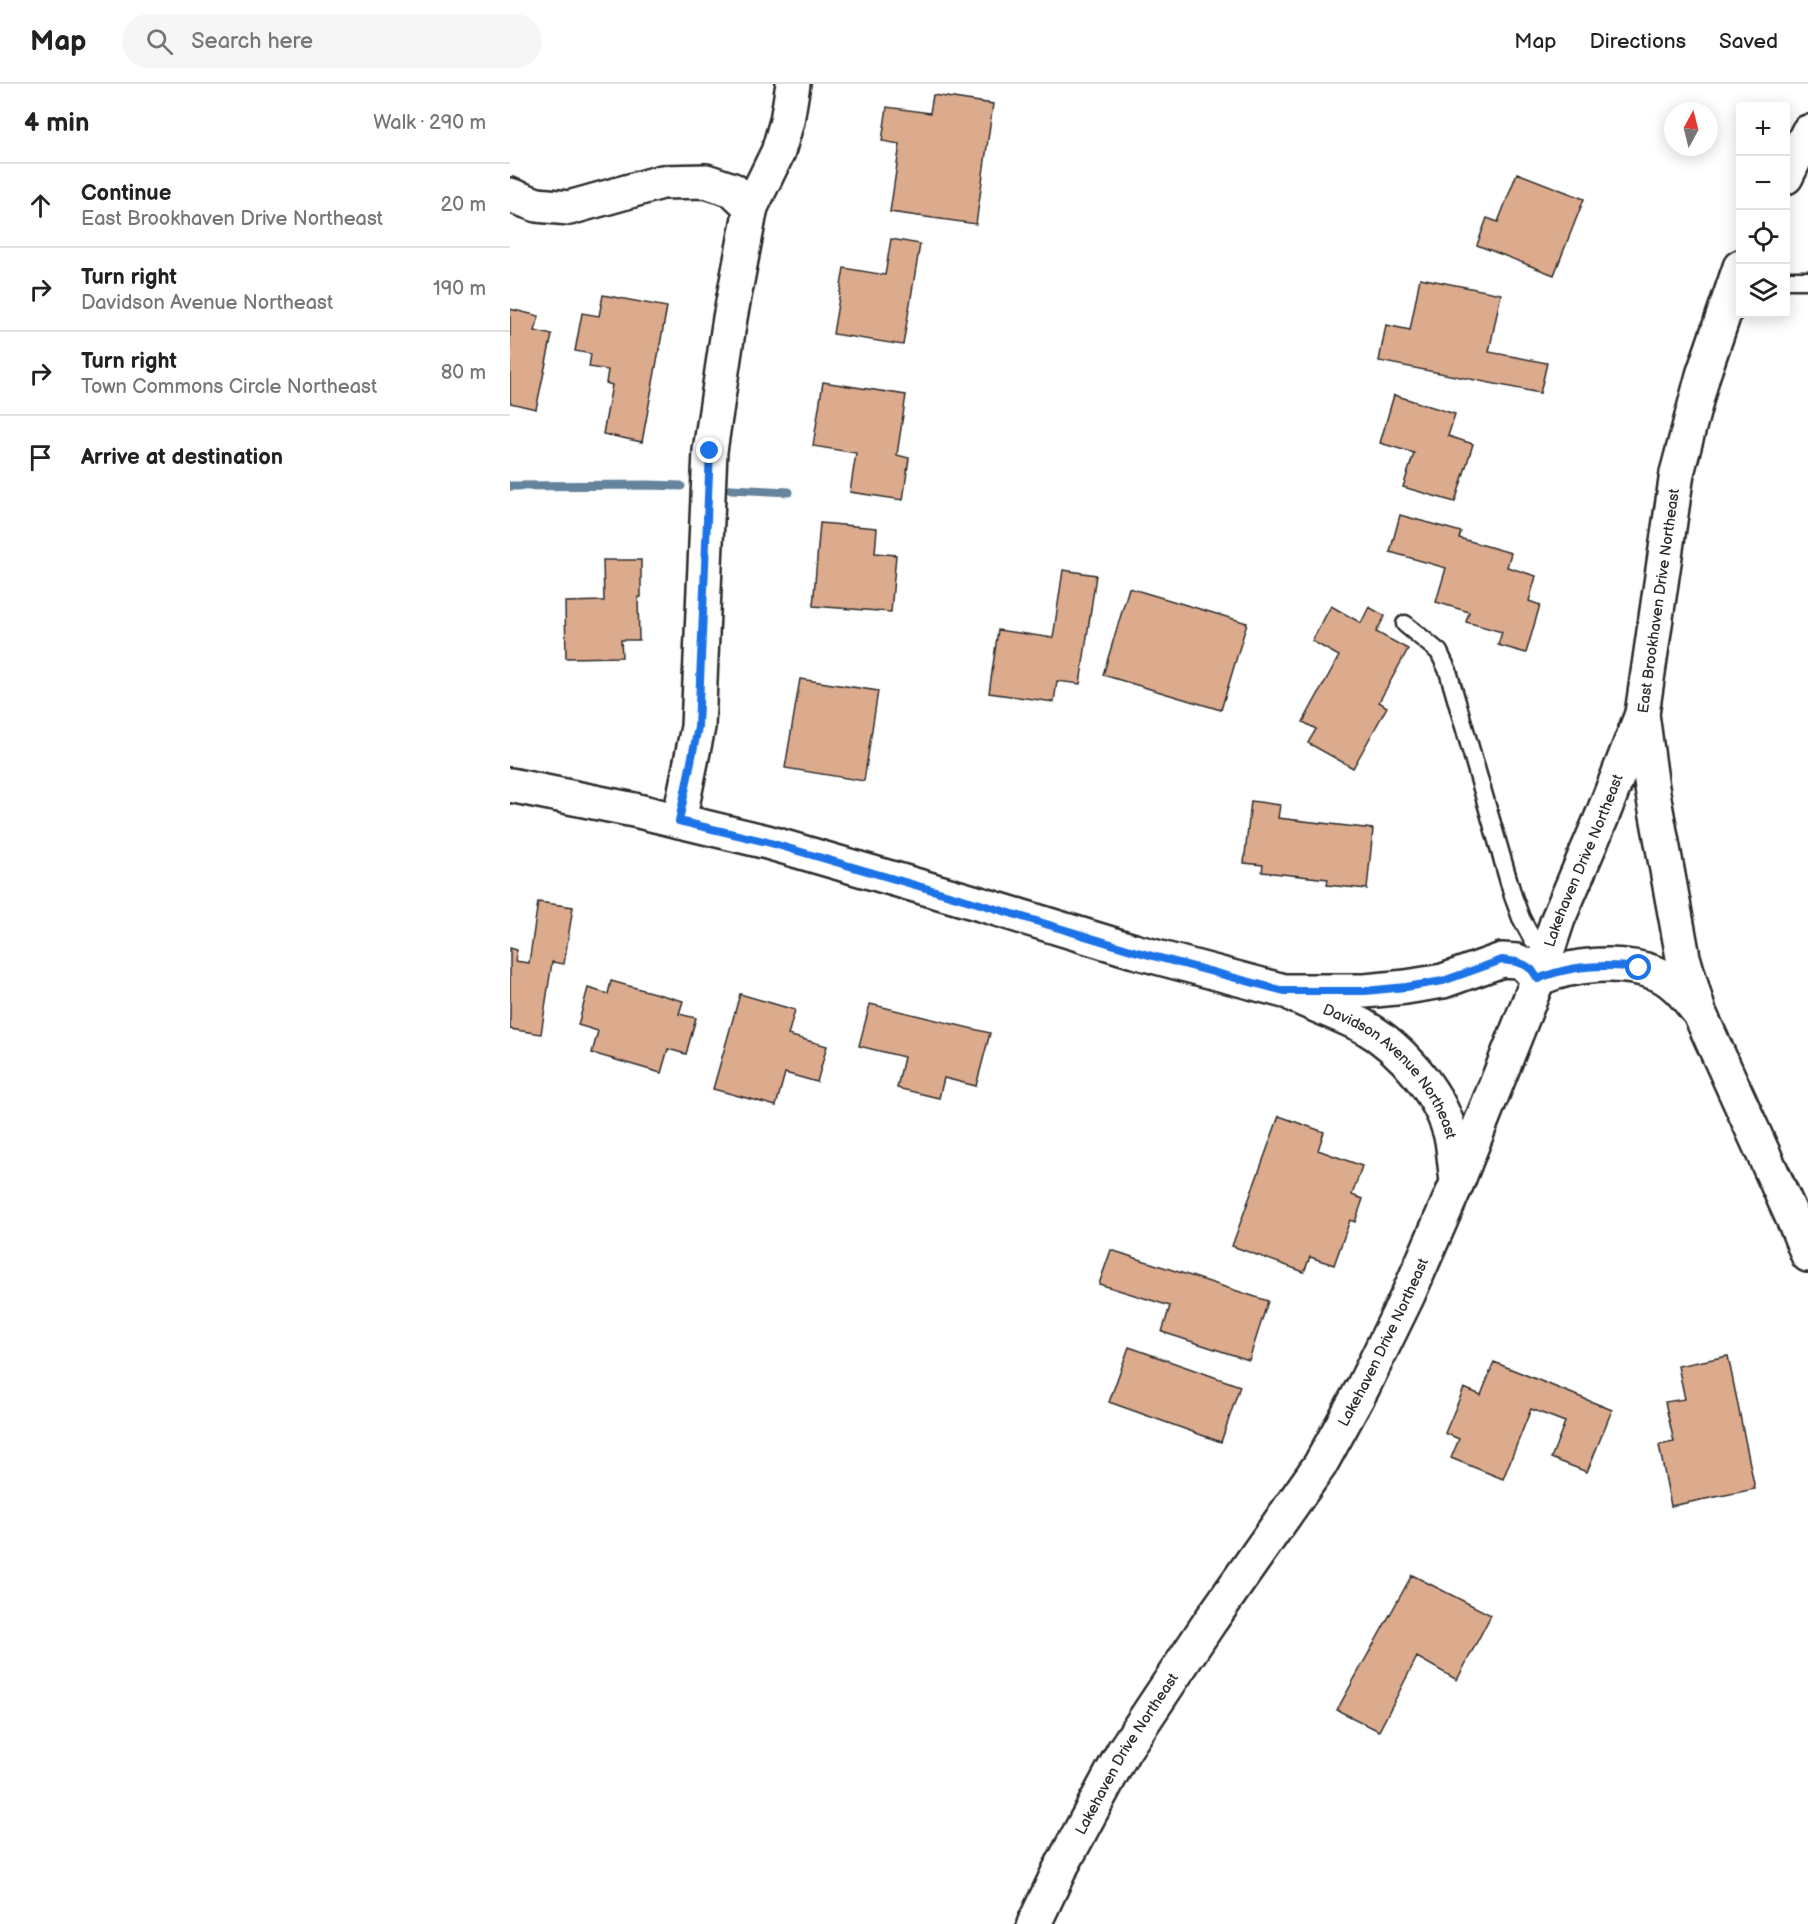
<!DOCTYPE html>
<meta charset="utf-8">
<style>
body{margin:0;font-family:"Balsamiq Sans",sans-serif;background:#f6f6f6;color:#222}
.controls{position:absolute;right:18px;top:18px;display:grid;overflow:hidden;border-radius:6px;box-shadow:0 3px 15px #0003}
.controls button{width:54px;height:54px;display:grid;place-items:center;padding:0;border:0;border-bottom:2px solid #e0e0e0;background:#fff;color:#222;font:30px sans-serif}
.compass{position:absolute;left:1154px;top:18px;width:54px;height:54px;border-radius:50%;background:#fff;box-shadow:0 3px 15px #0003;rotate:7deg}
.stop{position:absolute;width:18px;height:18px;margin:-14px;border:4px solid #1a73e8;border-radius:50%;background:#fff}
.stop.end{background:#1a73e8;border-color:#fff;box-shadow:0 2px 6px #0008}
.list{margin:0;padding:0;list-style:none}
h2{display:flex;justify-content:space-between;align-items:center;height:78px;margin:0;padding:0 24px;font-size:26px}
h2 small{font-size:20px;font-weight:400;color:#767676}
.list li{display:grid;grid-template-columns:39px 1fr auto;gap:18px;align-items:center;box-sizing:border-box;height:84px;padding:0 24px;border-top:2px solid #e0e0e0}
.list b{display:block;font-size:22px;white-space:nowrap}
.list p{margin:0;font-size:20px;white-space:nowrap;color:#767676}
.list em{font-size:20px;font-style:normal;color:#767676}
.icon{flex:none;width:33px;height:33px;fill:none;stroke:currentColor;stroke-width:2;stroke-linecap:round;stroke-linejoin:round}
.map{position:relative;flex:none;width:1298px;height:1840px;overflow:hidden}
header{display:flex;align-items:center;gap:36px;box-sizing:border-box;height:84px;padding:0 30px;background:#fff;border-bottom:2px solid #e0e0e0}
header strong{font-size:28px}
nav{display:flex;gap:33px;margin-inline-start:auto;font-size:21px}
.search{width:420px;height:54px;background:#f6f6f6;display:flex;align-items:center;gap:15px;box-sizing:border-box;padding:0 21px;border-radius:33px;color:#767676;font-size:22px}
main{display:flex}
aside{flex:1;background:#fff}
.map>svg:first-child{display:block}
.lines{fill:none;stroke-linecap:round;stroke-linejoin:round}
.stream{stroke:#64849c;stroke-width:9}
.building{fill:#dcab8e;stroke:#2b2b2b;stroke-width:1.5}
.service-casing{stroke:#2b2b2b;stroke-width:21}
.minor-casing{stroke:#2b2b2b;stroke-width:38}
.service{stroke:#fff;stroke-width:16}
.minor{stroke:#fff;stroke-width:33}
.route{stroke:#1a73e8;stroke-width:8}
.labels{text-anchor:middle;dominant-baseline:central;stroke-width:6;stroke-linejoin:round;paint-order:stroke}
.street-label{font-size:15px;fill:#2b2b2b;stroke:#fff}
</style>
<header>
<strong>Map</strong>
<div class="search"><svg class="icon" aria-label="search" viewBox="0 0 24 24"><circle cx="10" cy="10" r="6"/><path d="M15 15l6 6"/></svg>Search here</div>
<nav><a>Map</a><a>Directions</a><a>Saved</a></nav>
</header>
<main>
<aside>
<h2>4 min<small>Walk · 290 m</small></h2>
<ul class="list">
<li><svg class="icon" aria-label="ahead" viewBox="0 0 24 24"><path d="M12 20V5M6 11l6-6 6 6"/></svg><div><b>Continue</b><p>East Brookhaven Drive Northeast</p></div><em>20 m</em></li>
<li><svg class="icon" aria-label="right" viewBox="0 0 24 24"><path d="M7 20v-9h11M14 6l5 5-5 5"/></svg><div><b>Turn right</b><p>Davidson Avenue Northeast</p></div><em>190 m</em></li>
<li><svg class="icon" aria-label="right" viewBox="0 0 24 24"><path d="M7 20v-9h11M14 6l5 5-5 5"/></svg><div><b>Turn right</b><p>Town Commons Circle Northeast</p></div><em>80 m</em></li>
<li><svg class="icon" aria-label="arrive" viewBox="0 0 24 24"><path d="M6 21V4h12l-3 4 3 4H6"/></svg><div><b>Arrive at destination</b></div></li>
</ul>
</aside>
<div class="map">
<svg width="1298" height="1840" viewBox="0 0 1298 1840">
<rect width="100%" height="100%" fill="#fff"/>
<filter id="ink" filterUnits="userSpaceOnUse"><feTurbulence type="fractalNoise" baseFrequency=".0167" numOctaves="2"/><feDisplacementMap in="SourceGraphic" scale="12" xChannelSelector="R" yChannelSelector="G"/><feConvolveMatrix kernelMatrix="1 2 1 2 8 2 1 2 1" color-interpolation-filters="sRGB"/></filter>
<g filter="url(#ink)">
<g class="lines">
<path class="stream" d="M0,402L139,401L171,402
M221,405L279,408"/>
</g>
<path class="building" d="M423,11L483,20L466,140L380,128L390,60L372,57L377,23L420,29Z
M1007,89L1074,115L1044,191L967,161L977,134L988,138Z
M381,155L410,160L393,261L323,250L334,184L375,191Z
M910,194L991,210L979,268L1037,279L1030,309L869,277L876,241L900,246Z
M93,211L157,223L132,358L93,350L102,301L96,299L98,286L79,283L81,270L65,267L72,229L89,232Z
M0,225L29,232L25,247L42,251L26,325L0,319Z
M313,298L396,311L387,371L399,374L393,416L340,408L346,369L303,362Z
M884,311L945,330L938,352L963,360L945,418L893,403L904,369L870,359Z
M890,431L951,448L949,454L1001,469L997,483L1026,492L1019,517L1030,521L1016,569L988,561L992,548L956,538L959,528L926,518L936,484L880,468Z
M310,439L367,444L365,469L386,471L381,528L303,522Z
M93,476H131V513H128L129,556H111L112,573L56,574L55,518L94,517Z
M553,486L586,491L570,600L547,597L544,618L479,609L488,546L543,554Z
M619,504L737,539L711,626L593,591Z
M821,522L851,539L859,523L875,532L866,548L898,565L869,618L877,623L843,684L798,659L806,645L793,638L829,572L802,557Z
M290,595L368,607L354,697L275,684Z
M741,717L770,721L768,734L863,745L857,805L817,801L818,795L752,788L753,781L734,779Z
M28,818L63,823L54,880L42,878L31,950L0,945V864L7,866L5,877L19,879Z
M101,897L173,917L169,930L186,934L176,970L158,965L151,989L82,969L88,947L68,941L78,904L98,910Z
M230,910L285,926L278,951L317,962L307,998L275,989L266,1022L203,1005Z
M360,920L480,949L466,1002L434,994L429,1014L387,1004L394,973L349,962Z
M769,1032L814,1048L808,1066L852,1082L842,1111L853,1115L845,1138L840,1136L824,1181L800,1173L794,1188L722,1162Z
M601,1166L758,1217L739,1276L652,1248L660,1222L589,1200Z
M619,1263L730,1302L711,1358L599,1318Z
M1218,1272L1245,1405L1161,1422L1149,1361L1164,1358L1155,1318L1175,1315L1168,1282Z
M984,1278L1102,1326L1077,1388L1041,1374L1055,1338L1021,1325L993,1395L941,1374L949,1355L935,1349L954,1304L971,1311Z
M902,1491L981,1531L947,1596L907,1573L869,1647L827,1626Z"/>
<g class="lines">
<g class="service-casing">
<path id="service" d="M1276,196H1298
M895,540L929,568L938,587L1003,812L1011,834L1023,856"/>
</g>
<g class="minor-casing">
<g id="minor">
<path d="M1276,93L1298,48"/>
<path d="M0,111L27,121L59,124L152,98L196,97L223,106L241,123"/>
<path d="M1230,183L1193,291L1167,389L1132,630L1142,704L1173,873L1189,928L1288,1146L1298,1171"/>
<path d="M0,701L124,726L257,758L477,822L624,867L774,907H855L896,903L933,897L992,876L1007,877L1015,881L1028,895"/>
<path d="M169,737L188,643L200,367L220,234L241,123L268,68L277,37L283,0"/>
<path d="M1028,895C1061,880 1113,875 1148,890C1164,897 1175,911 1186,925"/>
<path id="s1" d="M785,912C807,922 831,931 853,942C892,964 932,1011 942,1056C944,1069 945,1083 947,1097"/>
<path id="s2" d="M524,1840L549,1787L613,1668L699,1539L810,1381L853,1303L898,1211L947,1099L1028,895L1048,835L1091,735L1132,630"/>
</g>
</g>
<use href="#service" class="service"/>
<use href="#minor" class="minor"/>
</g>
</g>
<g class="lines" filter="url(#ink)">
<path class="route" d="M200,367L188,643L169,737L257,758L477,822L624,867L774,907H855L896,903L933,897L992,876L1007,878L1015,881L1022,886L1028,895C1060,881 1095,880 1129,884"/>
</g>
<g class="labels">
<g class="street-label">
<text transform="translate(1149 517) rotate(-82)">East Brookhaven Drive Northeast</text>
<text stroke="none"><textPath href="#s2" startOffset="1202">Lakehaven Drive Northeast</textPath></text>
<text stroke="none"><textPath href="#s1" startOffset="126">Davidson Avenue Northeast</textPath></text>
<text stroke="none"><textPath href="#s2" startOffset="680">Lakehaven Drive Northeast</textPath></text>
<text stroke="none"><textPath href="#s2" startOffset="194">Lakehaven Drive Northeast</textPath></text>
</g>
</g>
</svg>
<div class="controls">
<button>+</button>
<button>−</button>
<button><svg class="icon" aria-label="locate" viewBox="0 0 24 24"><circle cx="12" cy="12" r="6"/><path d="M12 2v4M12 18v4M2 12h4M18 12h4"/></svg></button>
<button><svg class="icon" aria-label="layers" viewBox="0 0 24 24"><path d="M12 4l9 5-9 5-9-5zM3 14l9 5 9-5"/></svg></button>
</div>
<svg class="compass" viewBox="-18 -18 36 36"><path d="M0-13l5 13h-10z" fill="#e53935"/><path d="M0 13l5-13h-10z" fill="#767676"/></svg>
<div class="stop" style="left:1129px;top:884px"></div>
<div class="stop end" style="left:200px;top:367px"></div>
</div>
</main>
